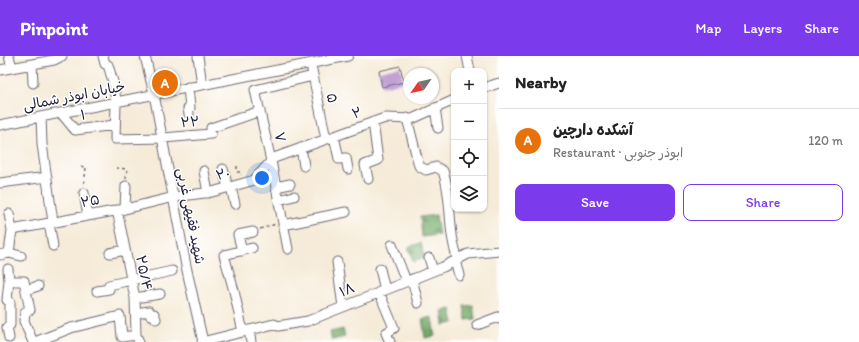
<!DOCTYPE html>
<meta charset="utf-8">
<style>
body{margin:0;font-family:Itim,"Playpen Sans Arabic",sans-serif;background:#f2f2f2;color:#222}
.controls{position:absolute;right:12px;top:12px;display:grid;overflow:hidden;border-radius:8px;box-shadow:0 1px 3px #0004}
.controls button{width:36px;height:36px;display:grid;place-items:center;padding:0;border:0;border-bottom:1px solid #e0e0e0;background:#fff;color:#222;font:20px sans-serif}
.compass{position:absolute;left:403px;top:12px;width:36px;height:36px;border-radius:50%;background:#fff;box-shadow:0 1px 3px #0004;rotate:236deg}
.you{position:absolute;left:262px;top:122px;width:14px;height:14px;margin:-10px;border:3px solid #fff;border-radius:50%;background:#1a73e8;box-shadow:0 0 0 6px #1a73e833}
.badge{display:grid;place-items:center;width:26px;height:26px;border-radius:50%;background:#7c3aed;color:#fff;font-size:13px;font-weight:700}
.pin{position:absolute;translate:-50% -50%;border:2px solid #fff;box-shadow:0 1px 4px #0006}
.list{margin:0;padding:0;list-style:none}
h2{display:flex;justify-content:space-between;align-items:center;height:52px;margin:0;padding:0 16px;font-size:17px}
h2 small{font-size:13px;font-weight:400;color:#767676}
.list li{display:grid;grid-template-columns:26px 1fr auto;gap:12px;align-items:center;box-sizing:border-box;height:64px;padding:0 16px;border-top:1px solid #e0e0e0}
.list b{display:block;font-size:15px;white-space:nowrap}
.list p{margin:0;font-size:13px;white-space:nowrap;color:#767676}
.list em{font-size:13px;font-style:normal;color:#767676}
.actions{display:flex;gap:8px;padding:12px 16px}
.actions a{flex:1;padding:9px 0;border:1px solid #7c3aed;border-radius:8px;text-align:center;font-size:14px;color:#7c3aed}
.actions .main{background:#7c3aed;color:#fff}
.icon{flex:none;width:22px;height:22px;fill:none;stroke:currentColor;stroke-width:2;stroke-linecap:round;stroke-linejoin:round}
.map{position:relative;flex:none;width:499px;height:286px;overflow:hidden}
header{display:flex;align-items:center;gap:24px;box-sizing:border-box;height:56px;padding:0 20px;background:#7c3aed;color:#fff}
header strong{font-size:19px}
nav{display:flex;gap:22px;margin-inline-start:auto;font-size:14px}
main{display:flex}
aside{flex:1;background:#fff}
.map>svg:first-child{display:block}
.forest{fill:url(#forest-firs);stroke:#4c6652}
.building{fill:#ba93d0}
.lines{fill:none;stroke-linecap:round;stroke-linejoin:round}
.minor-casing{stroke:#6c6872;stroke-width:11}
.path{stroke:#6c6872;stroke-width:1.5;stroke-dasharray:3 3;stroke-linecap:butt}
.minor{stroke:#fff;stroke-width:9}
.labels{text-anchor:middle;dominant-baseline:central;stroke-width:3;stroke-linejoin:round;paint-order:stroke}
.street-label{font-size:14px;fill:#22223b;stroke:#fff}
</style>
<header>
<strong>Pinpoint</strong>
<nav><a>Map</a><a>Layers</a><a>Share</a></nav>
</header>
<main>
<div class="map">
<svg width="499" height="286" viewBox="0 0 499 286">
<defs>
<pattern id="forest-firs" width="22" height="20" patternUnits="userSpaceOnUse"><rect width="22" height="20" fill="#75ab68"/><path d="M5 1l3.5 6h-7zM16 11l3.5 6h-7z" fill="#608b57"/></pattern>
</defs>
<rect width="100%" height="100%" fill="#fff"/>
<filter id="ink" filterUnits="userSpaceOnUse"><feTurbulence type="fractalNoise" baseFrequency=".025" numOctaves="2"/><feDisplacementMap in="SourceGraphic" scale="8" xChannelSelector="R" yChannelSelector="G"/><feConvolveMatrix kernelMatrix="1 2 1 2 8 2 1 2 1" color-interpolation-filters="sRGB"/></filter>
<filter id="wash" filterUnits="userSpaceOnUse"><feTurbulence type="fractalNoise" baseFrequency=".012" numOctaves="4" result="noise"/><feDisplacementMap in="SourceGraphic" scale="16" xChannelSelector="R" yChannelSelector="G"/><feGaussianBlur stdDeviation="0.9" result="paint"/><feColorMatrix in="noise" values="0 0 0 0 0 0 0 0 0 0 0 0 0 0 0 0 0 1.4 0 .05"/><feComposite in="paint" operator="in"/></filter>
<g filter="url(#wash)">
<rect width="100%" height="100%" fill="#f6ebd8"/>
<path class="forest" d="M436,159L439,179L422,181L420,161Z
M421,187L425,202L413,206L408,191Z
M473,249L475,263L466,264L464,250Z
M451,253L454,267L444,269L442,255Z
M432,261L435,280L425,282L422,263Z
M343,273L345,281L332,284L330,276Z"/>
<g id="blocks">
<path class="building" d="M400,10L404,26L382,31L379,15Z"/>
</g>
</g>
<g filter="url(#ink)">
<use href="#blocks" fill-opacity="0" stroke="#6c6872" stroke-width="1"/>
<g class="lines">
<g class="minor-casing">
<path id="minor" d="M9,0L12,12
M103,0L105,8L108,9L114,29L116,46L115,83L163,82L211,78V72L260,55
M145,0L154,38L186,210L203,286
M198,0L202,29
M467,0L470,15
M32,8L33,27
M0,14L54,4L62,0
M312,14L326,83
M188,31L190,52L188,53L189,58
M484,32L499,27
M435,52L438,72
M61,57L75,74L115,69
M41,61L42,88L53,166
M407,62L419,110L426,114L436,111L443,115C453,144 447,175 458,204
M0,69L348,0
M334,80L339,103L346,102L348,113
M301,92L304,110
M223,113L228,131
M204,115L208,137
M368,123L365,109L378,104L373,66
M0,127L47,121
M231,131L235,148
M276,131L290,128
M84,137L88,160
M279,144L294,140
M125,153L126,130
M117,154L135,242L136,279L139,286
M49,167L53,190
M283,169L346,156
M12,174L125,153L174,141L212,136L244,127L254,124L274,102L385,62L412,63L454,44
M392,189L406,225
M288,193L271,105L255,34L313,20
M242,195L238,179L253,176
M9,197L21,200
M110,197L125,194
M0,199L9,197L12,174L9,158
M429,202L433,215
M455,205L459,219
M337,206L343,251
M8,213L9,225L7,244L10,246V269L7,271L9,282
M380,213L385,234
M412,223L418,247
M9,225H24L30,254L25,256L24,265L33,286
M26,234L38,230
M97,235L109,233V229L172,215
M379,236L394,272L386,277L390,286
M135,242L160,238
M136,257L149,255L150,259L154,258L156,263
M477,269L498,261L499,263
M249,274L251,286
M243,276L234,235L224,199L252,192
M35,286L71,272L120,260L122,281L136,279
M202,286L274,268L278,270L308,265L443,211L468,198L499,195"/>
</g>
<path class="path" d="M237,110V116H240L241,119
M81,111H86L84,130
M116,112L127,113L126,123
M260,173L276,168"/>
<use href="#minor" class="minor"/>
</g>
</g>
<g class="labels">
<g class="street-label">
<text transform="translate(74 40) rotate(-11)">خیابان ابوذر شمالی</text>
<text transform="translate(332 42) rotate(78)">۵</text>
<text transform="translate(357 57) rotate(-20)">۲</text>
<text transform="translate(83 59) rotate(-6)">۱</text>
<text transform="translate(190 66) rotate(-5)">۲۲</text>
<text transform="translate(280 81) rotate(77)">۷</text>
<text transform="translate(223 118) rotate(-16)">۲۰</text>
<text transform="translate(90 145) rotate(-11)">۲۵</text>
<text transform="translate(191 160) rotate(79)">شهید فقیهی غربی</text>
<text transform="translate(144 217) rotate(78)">۲۵/۴</text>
<text transform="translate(347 234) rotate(-22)">۱۸</text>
</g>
</g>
</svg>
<div class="controls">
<button>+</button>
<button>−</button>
<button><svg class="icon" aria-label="locate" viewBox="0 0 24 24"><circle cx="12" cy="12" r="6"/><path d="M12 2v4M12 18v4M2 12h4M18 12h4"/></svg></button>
<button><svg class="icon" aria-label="layers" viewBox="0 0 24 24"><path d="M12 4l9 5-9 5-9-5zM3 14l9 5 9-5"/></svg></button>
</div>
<svg class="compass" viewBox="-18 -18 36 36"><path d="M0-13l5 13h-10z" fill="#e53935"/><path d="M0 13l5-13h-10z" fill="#767676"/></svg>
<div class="you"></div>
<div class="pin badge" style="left:165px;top:27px;background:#e8710a">A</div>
</div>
<aside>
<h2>Nearby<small></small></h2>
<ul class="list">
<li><span class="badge" style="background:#e8710a">A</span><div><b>آشکده دارچین</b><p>Restaurant · ابوذر جنوبی</p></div><em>120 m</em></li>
</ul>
<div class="actions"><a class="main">Save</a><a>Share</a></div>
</aside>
</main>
